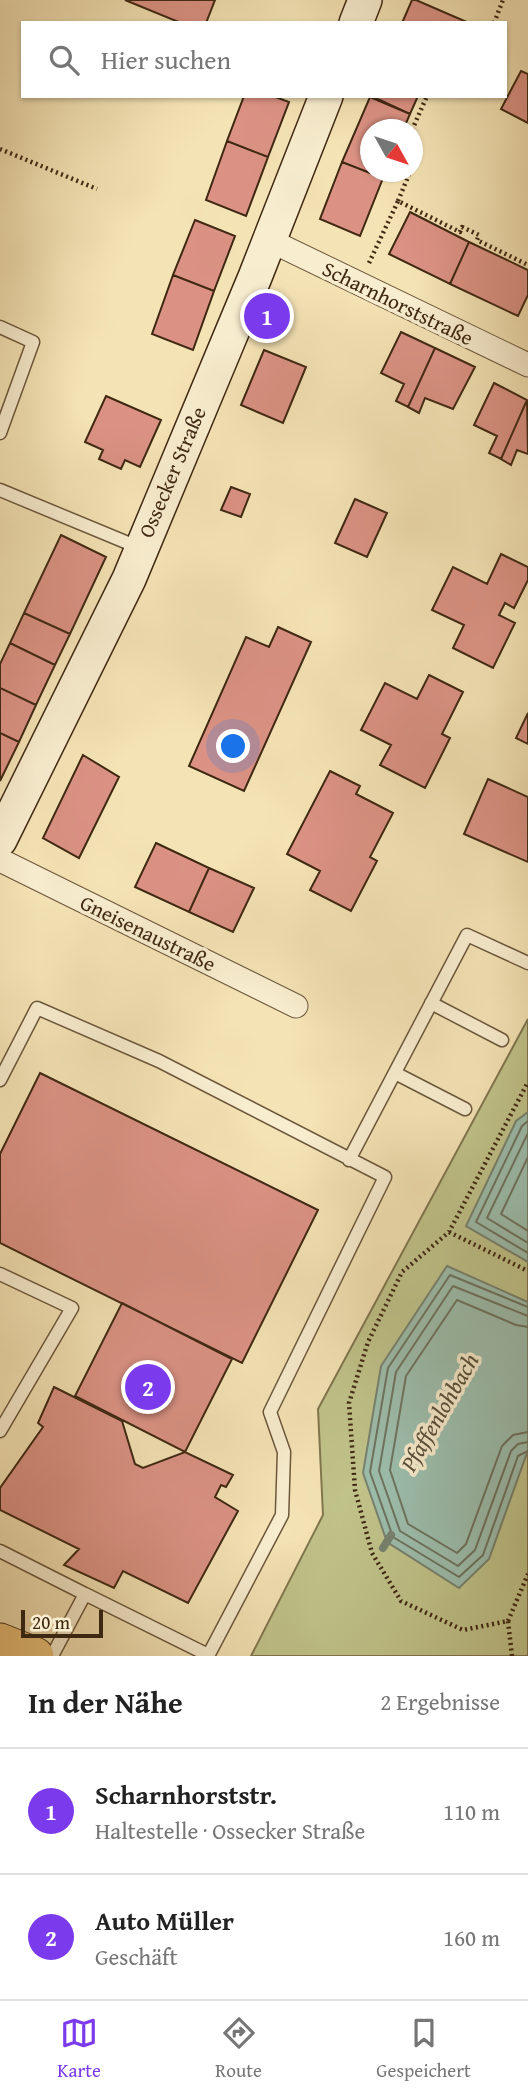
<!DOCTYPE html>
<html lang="de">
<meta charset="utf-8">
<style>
body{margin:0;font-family:"Gentium Book Plus",serif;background:#f6f6f6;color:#222}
.compass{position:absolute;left:360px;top:119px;width:63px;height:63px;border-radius:50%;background:#fff;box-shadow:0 2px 5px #0004;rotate:130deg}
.scale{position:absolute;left:21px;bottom:18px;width:82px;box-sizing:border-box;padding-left:7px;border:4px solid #3f2812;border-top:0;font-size:19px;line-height:24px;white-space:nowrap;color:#3f2812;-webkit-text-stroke:5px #f8edcf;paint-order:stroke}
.you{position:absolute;left:234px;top:747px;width:24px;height:24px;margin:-18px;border:5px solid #fff;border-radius:50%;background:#1a73e8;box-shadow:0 0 0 10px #1a73e833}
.badge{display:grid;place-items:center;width:46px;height:46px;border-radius:50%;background:#7c3aed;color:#fff;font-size:23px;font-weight:700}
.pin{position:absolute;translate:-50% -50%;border:4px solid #fff;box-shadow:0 2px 7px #0006}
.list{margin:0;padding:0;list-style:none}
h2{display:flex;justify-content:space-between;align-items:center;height:91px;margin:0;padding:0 28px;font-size:30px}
h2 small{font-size:23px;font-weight:400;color:#767676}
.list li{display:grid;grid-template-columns:46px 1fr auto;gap:21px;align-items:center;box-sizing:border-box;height:126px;padding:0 28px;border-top:2px solid #e0e0e0}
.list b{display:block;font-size:26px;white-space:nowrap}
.list p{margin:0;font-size:23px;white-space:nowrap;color:#767676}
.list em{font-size:23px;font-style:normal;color:#767676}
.icon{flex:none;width:38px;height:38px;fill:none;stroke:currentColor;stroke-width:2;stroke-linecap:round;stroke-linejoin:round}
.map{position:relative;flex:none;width:528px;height:1656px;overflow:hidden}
.search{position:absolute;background:#fff;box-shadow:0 2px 5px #0004;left:21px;right:21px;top:21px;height:77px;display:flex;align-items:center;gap:18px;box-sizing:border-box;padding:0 24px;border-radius:0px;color:#767676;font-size:26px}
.sheet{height:343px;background:#fff}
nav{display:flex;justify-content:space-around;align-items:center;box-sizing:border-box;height:98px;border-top:2px solid #e0e0e0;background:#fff;font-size:19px;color:#767676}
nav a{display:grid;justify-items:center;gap:4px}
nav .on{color:#7c3aed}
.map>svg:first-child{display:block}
.green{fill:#c0c38a;stroke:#80764e;stroke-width:2}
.water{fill:#9cbead;stroke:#77826f;stroke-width:2}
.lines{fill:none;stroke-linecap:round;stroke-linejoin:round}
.shore{stroke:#6e7360;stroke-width:2}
.stream{stroke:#77826f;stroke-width:8}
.building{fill:#db9284;stroke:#3f2812;stroke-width:2}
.lane-casing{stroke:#6c573b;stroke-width:15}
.street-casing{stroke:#6c573b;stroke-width:25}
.secondary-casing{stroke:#3f2812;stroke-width:36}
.primary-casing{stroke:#3f2812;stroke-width:39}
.path{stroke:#3f2812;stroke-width:4.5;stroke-dasharray:2 3.5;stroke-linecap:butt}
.lane{stroke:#f8edcf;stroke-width:12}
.street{stroke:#f8edcf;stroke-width:23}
.secondary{stroke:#f8edcf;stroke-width:33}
.primary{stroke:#eac27a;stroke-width:37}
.labels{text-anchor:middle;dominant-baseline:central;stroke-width:7;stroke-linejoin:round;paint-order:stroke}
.street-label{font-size:21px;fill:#3f2812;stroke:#f8edcf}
.water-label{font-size:23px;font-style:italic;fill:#564e39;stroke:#f8edcf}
</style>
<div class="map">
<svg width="528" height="1656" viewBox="0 0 528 1656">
<rect width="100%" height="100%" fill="#f4e3b5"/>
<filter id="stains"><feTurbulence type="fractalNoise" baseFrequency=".00286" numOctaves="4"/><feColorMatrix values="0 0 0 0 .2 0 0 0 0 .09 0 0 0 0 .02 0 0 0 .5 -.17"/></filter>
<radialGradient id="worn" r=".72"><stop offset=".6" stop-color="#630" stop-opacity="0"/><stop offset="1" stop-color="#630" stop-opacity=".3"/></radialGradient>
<path class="green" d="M528,1019V1656H251L323,1515L318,1409Z"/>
<path class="water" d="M528,1112V1262L466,1226L516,1121Z
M447,1266L528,1302V1450L489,1559L459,1588L387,1542L363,1473L381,1366Z"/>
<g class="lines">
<path class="shore" d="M528,1121L522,1126L476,1222L528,1253
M528,1133L487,1218L528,1243
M528,1157L501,1214L528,1231
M528,1307L450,1275L388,1368L370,1472L393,1537L459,1577L483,1555L518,1456L528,1451
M528,1316L453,1286L396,1372L379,1471L400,1531L458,1566L475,1550L511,1451L518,1444L528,1442
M528,1327L516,1325L457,1300L406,1376L390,1470L408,1524L457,1553L466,1544L502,1446L513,1435L528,1432"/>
<path class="stream" d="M383,1548L391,1535"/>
</g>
<path class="building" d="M125,0H215L206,23H181Z
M412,0H416L469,23H402Z
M521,71L528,74V123L501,109Z
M244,96H273L289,102L268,157L227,141Z
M371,96H418L410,114Z
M370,97L410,114L403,130H370V172H385L383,178L342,162Z
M227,141L268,157L246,216L206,200Z
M342,162L383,178L360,236L320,219Z
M410,212L469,242L450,284L389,254Z
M195,220L235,236L214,291L173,275Z
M469,242L528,270V295L518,316L450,284Z
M173,275L214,291L193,350L152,334Z
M401,332L435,348L408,407L396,401L404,384L381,373Z
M435,348L475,367L453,409L425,398L419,413L408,407Z
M264,350L306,367L283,423L241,405Z
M494,383L527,400L501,459L489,453L497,436L474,425Z
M106,396L161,420L140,467L125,460L121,469L99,459L103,450L85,442Z
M527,400L528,454L517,450L511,465L501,459Z
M231,487L250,494L241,517L221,510Z
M355,499L387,513L367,557L335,543Z
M61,535L106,557L70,634L24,613Z
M501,554L528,567V580L514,608L505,603L499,615L515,623L493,668L453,648L464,625L432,610L453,567L487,584Z
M24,613L70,634L55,665L10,643Z
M278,627L311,642L244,791L189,766L246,637L269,647Z
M10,643L55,665L36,705L0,688V664Z
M429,675L463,692L442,734L450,738L425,788L380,765L391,745L361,730L385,683L417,699Z
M0,688L36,705L19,742L0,733Z
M528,713V744L516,738Z
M0,733L19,742L0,781Z
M83,755L119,777L79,858L43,838Z
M330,771L360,786L356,794L393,813L370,857L377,861L351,911L310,890L320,871L287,854Z
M488,779L528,797V862L464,834Z
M156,843L209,868L189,912L135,887Z
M209,868L254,888L233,932L189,912Z
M40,1073L318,1210L242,1363L0,1243V1154Z
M122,1303L232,1359L185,1452L75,1396Z
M54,1387L122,1421L135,1464L143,1468L185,1452L233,1475L226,1487L221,1485L215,1497L238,1511L188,1603L123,1571L114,1588L64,1565L79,1549L0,1510V1488L43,1427L38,1423Z"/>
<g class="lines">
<g class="lane-casing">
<path id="lane" d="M0,327L33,342L0,433
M0,490L140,548
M431,1003L502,1040
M395,1073L465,1109
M0,1080L37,1008L159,1061L385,1177L270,1412L284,1452L282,1515L208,1656
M349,1160L467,935L528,963
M0,1274L72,1308L0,1431
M0,1551L85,1594L52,1656
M85,1594L208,1655"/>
</g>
<g class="street-casing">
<path id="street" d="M269,240L528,365
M0,860L296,1006"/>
</g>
<g class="secondary-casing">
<path id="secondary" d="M356,23L365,0
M0,840L129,579L255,277L326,96"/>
</g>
<g class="primary-casing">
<path id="primary" d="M0,1642L35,1656"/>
</g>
<path class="path" d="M494,23L503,0
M412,130L427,96
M0,149L97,189
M412,150L418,153L412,167
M398,201L410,172
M369,263L398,201L460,232L462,227L479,235L477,240L528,265
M449,1232L528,1271
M508,1621L528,1574
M512,1656L508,1621L463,1630L401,1601L372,1553L355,1490L349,1403L368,1342L402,1272L449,1232L528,1082"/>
<use href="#lane" class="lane"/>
<use href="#street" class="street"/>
<use href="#secondary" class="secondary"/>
<use href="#primary" class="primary"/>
</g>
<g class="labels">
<g class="street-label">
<text transform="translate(398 303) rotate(26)">Scharnhorststraße</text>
<text transform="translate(172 472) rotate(-67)">Ossecker Straße</text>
<text transform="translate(148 933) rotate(26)">Gneisenaustraße</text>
</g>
<g class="water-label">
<text transform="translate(439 1412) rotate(-60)">Pfaffenlohbach</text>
</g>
</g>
<rect width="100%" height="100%" filter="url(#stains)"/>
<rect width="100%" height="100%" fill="url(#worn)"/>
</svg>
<svg class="compass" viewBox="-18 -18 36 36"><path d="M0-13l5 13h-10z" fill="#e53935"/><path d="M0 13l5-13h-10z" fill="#767676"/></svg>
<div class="scale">20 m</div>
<div class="you"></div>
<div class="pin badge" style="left:267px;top:316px">1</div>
<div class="pin badge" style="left:148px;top:1387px">2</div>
<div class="search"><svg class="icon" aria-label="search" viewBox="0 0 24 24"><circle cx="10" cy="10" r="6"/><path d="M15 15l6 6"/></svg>Hier suchen</div>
</div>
<section class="sheet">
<h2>In der Nähe<small>2 Ergebnisse</small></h2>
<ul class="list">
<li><span class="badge">1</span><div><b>Scharnhorststr.</b><p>Haltestelle · Ossecker Straße</p></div><em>110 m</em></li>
<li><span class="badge">2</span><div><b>Auto Müller</b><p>Geschäft</p></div><em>160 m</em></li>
</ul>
</section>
<nav>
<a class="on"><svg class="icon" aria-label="map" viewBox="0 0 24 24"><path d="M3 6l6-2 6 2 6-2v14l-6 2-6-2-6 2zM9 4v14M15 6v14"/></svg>Karte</a>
<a><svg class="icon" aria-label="directions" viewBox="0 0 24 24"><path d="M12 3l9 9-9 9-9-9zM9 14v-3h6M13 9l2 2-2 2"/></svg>Route</a>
<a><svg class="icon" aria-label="saved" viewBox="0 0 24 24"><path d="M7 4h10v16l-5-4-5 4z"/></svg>Gespeichert</a>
</nav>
